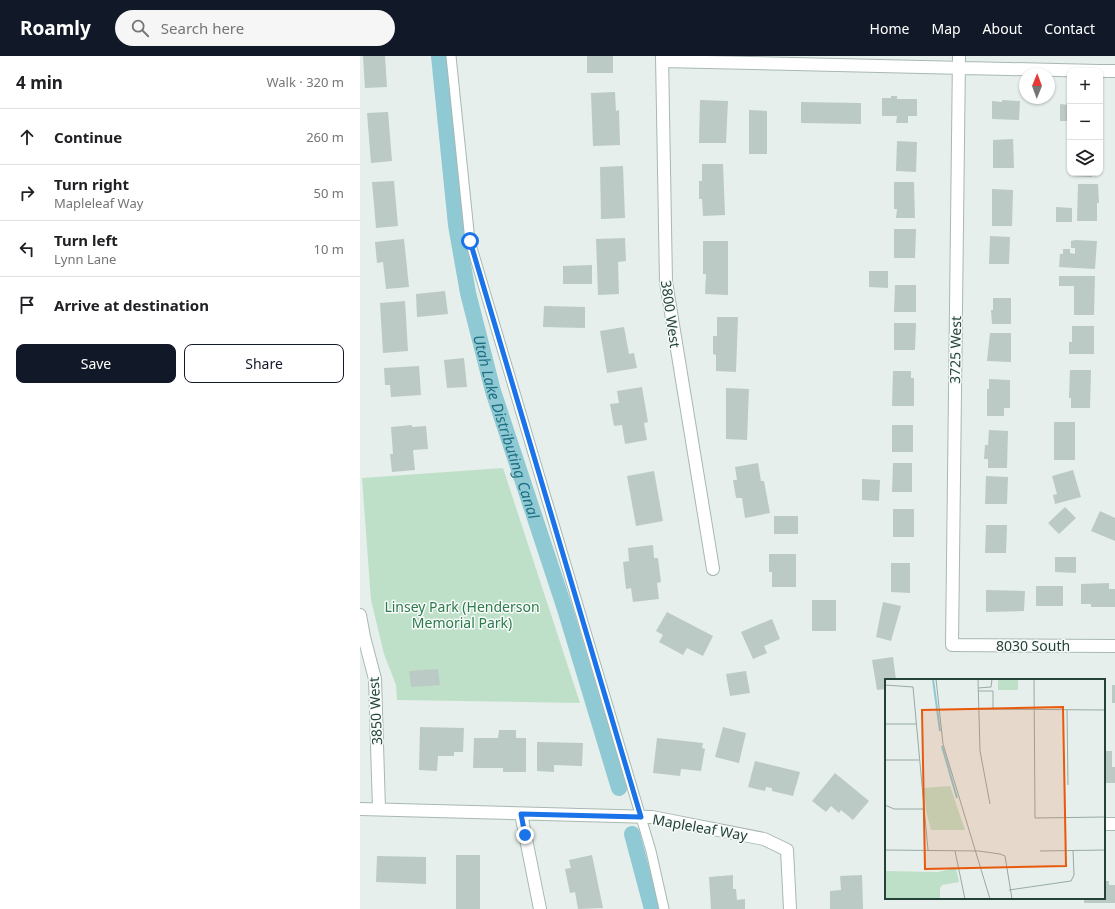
<!DOCTYPE html>
<meta charset="utf-8">
<style>
body{margin:0;font-family:"Noto Sans",sans-serif;background:#f6f6f6;color:#202124}
.controls{position:absolute;right:12px;top:12px;display:grid;overflow:hidden;border-radius:8px;box-shadow:0 1px 3px #0004}
.controls button{width:36px;height:36px;display:grid;place-items:center;padding:0;border:0;border-bottom:1px solid #e0e0e0;background:#fff;color:#202124;font:20px sans-serif}
.compass{position:absolute;left:659px;top:12px;width:36px;height:36px;border-radius:50%;background:#fff;box-shadow:0 1px 3px #0004;rotate:1deg}
.stop{position:absolute;width:12px;height:12px;margin:-9px;border:3px solid #1a73e8;border-radius:50%;background:#fff}
.stop.end{background:#1a73e8;border-color:#fff;box-shadow:0 1px 4px #0008}
.list{margin:0;padding:0;list-style:none}
h2{display:flex;justify-content:space-between;align-items:center;height:52px;margin:0;padding:0 16px;font-size:17px}
h2 small{font-size:13px;font-weight:400;color:#757577}
.list li{display:grid;grid-template-columns:26px 1fr auto;gap:12px;align-items:center;box-sizing:border-box;height:56px;padding:0 16px;border-top:1px solid #e0e0e0}
.list b{display:block;font-size:15px;white-space:nowrap}
.list p{margin:0;font-size:13px;white-space:nowrap;color:#757577}
.list em{font-size:13px;font-style:normal;color:#757577}
.actions{display:flex;gap:8px;padding:12px 16px}
.actions a{flex:1;padding:9px 0;border:1px solid #111827;border-radius:8px;text-align:center;font-size:14px;color:#111827}
.actions .main{background:#111827;color:#fff}
.icon{flex:none;width:22px;height:22px;fill:none;stroke:currentColor;stroke-width:2;stroke-linecap:round;stroke-linejoin:round}
.map{position:relative;flex:none;width:755px;height:853px;overflow:hidden}
header{display:flex;align-items:center;gap:24px;box-sizing:border-box;height:56px;padding:0 20px;background:#111827;color:#fff}
header strong{font-size:19px}
nav{display:flex;gap:22px;margin-inline-start:auto;font-size:14px}
.search{width:280px;height:36px;background:#f6f6f6;display:flex;align-items:center;gap:10px;box-sizing:border-box;padding:0 14px;border-radius:22px;color:#757577;font-size:15px}
main{display:flex}
aside{flex:1;background:#fff}
.map>svg:first-child{display:block}
.green{fill:#bfe0c8}
.lines{fill:none;stroke-linecap:round;stroke-linejoin:round}
.canal{stroke:#8ec9d4;stroke-width:16}
.building{fill:#bbcac4}
.lane-casing{stroke:#a8b8b2;stroke-width:11}
.street-casing{stroke:#a8b8b2;stroke-width:14}
.lane{stroke:#fff;stroke-width:9}
.street{stroke:#fff;stroke-width:12}
.route{stroke:#1a73e8;stroke-width:5}
.labels{text-anchor:middle;dominant-baseline:central;stroke-width:3;stroke-linejoin:round;paint-order:stroke}
.street-label{font-size:14px;fill:#24423a;stroke:#f7fbf9}
.park-label{font-size:14px;fill:#2d7a4b;stroke:#f7fbf9}
.water-label{font-size:15px;font-style:italic;fill:#1c6f80;stroke:#f7fbf9}
.inset-river{fill:none;stroke:#8ec9d4;stroke-width:2}
.inset-road{fill:none;stroke:#98aaa4;stroke-width:1}
.view{fill:#e8590c;fill-opacity:0.15;stroke:#e8590c;stroke-width:2}
.inset-edge{fill:none;stroke:#24423a;stroke-width:2}
</style>
<header>
<strong>Roamly</strong>
<div class="search"><svg class="icon" aria-label="search" viewBox="0 0 24 24"><circle cx="10" cy="10" r="6"/><path d="M15 15l6 6"/></svg>Search here</div>
<nav><a>Home</a><a>Map</a><a>About</a><a>Contact</a></nav>
</header>
<main>
<aside>
<h2>4 min<small>Walk · 320 m</small></h2>
<ul class="list">
<li><svg class="icon" aria-label="ahead" viewBox="0 0 24 24"><path d="M12 20V5M6 11l6-6 6 6"/></svg><div><b>Continue</b></div><em>260 m</em></li>
<li><svg class="icon" aria-label="right" viewBox="0 0 24 24"><path d="M7 20v-9h11M14 6l5 5-5 5"/></svg><div><b>Turn right</b><p>Mapleleaf Way</p></div><em>50 m</em></li>
<li><svg class="icon" aria-label="left" viewBox="0 0 24 24"><path d="M17 20v-9H6M10 6l-5 5 5 5"/></svg><div><b>Turn left</b><p>Lynn Lane</p></div><em>10 m</em></li>
<li><svg class="icon" aria-label="arrive" viewBox="0 0 24 24"><path d="M6 21V4h12l-3 4 3 4H6"/></svg><div><b>Arrive at destination</b></div></li>
</ul>
<div class="actions"><a class="main">Save</a><a>Share</a></div>
</aside>
<div class="map">
<svg width="755" height="853" viewBox="0 0 755 853">
<rect width="100%" height="100%" fill="#e6efeb"/>
<path class="green" d="M143,412L220,647L37,644L36,629L24,598L11,544L2,422Z"/>
<g class="lines">
<g class="canal">
<path id="s1" d="M79,0L96,169L108,237L133,335L205,553L259,732"/>
<path d="M272,778L292,853"/>
</g>
</g>
<path class="building" d="M3,0H25L27,31L5,32Z
M227,0H253V17H227Z
M255,36L256,55L259,54L260,89L233,90L231,37Z
M531,40H537V43H557V60H548V67H536L537,60H522V42H531Z
M340,44L368,45L366,87H339Z
M642,44L660,45L659,64L632,63V45L642,46Z
M441,46L501,47V68L441,67Z
M700,48L710,49V65H700Z
M740,49H742L741,70H740Z
M389,54L407,55V98H389Z
M28,56L32,105L11,107L7,57Z
M653,83L654,112H633V84Z
M537,85L557,86L556,116L536,115Z
M342,108H363L365,159L343,160L342,143H339V125H342Z
M263,110L265,162L241,163L240,111Z
M715,117H732V121L715,120Z
M34,125L38,170L16,172L12,126Z
M534,126H554L555,162H536L537,153H534Z
M718,128H738L739,147H737V165H717Z
M632,133L653,134L652,170H632Z
M696,151L712,152V166H696Z
M534,173H556L555,202H534Z
M630,180L650,181L649,208H629Z
M265,182L266,205L258,206L259,238L238,239L236,183Z
M44,183L49,231L26,233L23,206L17,207L15,186Z
M715,184L737,185L735,213L699,211L700,198H703V193H710V197L715,198V192H711V185Z
M343,185H368V239L345,238L346,218H343Z
M232,209V228H203V210Z
M509,215H528V232L509,231Z
M699,220H735L734,259H714V230H699Z
M535,229H556V256H534Z
M85,235L88,258L57,261L56,238Z
M633,242H651V268H632L631,254H633Z
M45,245L48,295L23,297L20,247Z
M184,250L225,251V272L183,271Z
M357,261H378L376,316L356,315V299L353,298V280H357Z
M534,267H556L555,294H534Z
M712,270H734V298H709V286H712Z
M264,271L269,298L274,297L277,312L247,317L240,275Z
M630,277H651V306L627,305Z
M104,302L107,331L87,332L84,304Z
M59,310L61,339L31,341L30,329H25L24,312Z
M710,314H731L730,352H711V342H709Z
M533,315H551V322H554V350H532Z
M629,323L650,324V352H644V360H627V333H629Z
M282,331L288,366L284,367L287,384L265,388L262,369L254,370L250,348L259,347L257,335Z
M366,332L389,333L387,384L366,383Z
M694,366H715V404H694Z
M52,369V371L66,370L68,393L53,394L55,414L32,416L30,398H33L31,371Z
M532,369H553V396H532Z
M629,374L648,375L647,412H628V403H624L625,389H628Z
M398,407L401,425H404L410,457L385,462L382,442H376L373,424H377L375,411Z
M533,407H552V436H532Z
M713,414L721,441L695,448L693,439L697,438L692,420Z
M294,415L303,465L276,470L267,420Z
M626,420L648,421L647,448H625Z
M502,423L520,424L519,445L502,444Z
M705,451L716,462L699,478L688,467Z
M533,453H554V481H533Z
M740,455L755,462V485L731,475Z
M414,460H438V478H414Z
M626,469H647L646,497H625Z
M293,489L294,502H298L301,526L297,527L299,543L273,546L271,532L266,533L263,506L269,505L268,492Z
M409,498H436V531H412V516H409Z
M695,501H716V517L695,516Z
M531,507H550V537L531,536Z
M749,527V533H755V551H731V548H721V528Z
M676,530H703V550H676Z
M626,534L665,535L664,555L626,556Z
M452,544H476V575H452Z
M523,546L541,550L531,585L516,581Z
M307,556L353,580L343,600L327,592L323,599L299,586L303,579L296,575Z
M412,563L420,583L404,590L407,597L393,603L381,576Z
M533,601L536,624H526V633L517,634L512,604Z
M78,613L80,629L51,631L49,615Z
M386,615L390,637L370,640L366,618Z
M752,629H755V647H752Z
M60,671L104,672L103,696H94V700H78L77,715L59,714Z
M363,671L386,677L379,707L355,701Z
M139,674H156V682H166V716H143V712H113L114,682H138Z
M297,682L343,687L342,692L345,693L341,715L321,713L320,720L293,717Z
M177,686L223,687L222,710L194,709V716L177,715Z
M744,695H752V711H755V727H744Z
M395,705L440,716L433,740L412,735V732L406,731L405,735L388,731Z
M475,717L509,745L493,764L481,754L479,757L471,750L466,756L452,745Z
M96,799H120V853H96Z
M232,799L243,852L218,853L215,836L210,837L205,813L211,812L209,804Z
M17,800L66,801V828L16,826Z
M744,812H746V825H749V829H755V847H724V842H744Z
M373,819V833H376L377,844L385,843V853H351L349,821Z
M502,819L503,853H470V835L481,834L480,820Z"/>
<g class="lines">
<g class="lane-casing">
<path id="lane" d="M91,0L110,185L291,795L304,853"/>
</g>
<g class="street-casing">
<path id="street" d="M302,0L306,226L353,513
M599,0L592,589L755,590
M302,5L739,15
M740,15H755
M0,559L4,581L15,623L19,753
M0,753L292,761L404,783L427,794L430,853
M161,758L180,853
M744,768H755"/>
</g>
<use href="#lane" class="lane"/>
<use href="#street" class="street"/>
</g>
<g class="lines">
<path class="route" d="M110,185L281,761L161,758L165,779"/>
</g>
<g class="labels">
<g class="street-label">
<text transform="translate(311 258) rotate(82)">3800 West</text>
<text transform="translate(595 294) rotate(-89)">3725 West</text>
<text x="673" y="589">8030 South</text>
<text transform="translate(15 655) rotate(-93)">3850 West</text>
<text transform="translate(340 771) rotate(10)">Mapleleaf Way</text>
</g>
<g class="park-label">
<text x="102" y="550">Linsey Park (Henderson<tspan x="102" dy="16">Memorial Park)</tspan></text>
</g>
<g class="water-label">
<text stroke="none"><textPath href="#s1" startOffset="378">Utah Lake Distributing Canal</textPath></text>
</g>
</g>
<g transform="translate(525 623)">
<rect width="220" height="220" fill="#e6efeb"/>
<path d="M113,0H133V11H113ZM65,107L80,151H46L41,132L39,109ZM71,189L74,203L57,206L55,209V220H0V192L53,193Z" fill="#bfe0c8"/>
<path class="inset-river" d="M48,0L55,52M57,67L72,119"/>
<path class="inset-road" d="M51,0L58,65L105,220M93,0L95,72L105,125M149,0L150,139L220,138M0,6L28,8L43,171M93,9L106,8L107,0M93,12H108V31M94,30L220,31M182,31L183,106M0,45H31M0,81H34M0,126L9,130H38M0,171L94,172L115,175L120,177L127,220M70,172L80,220M155,172L220,171M124,211L186,202L189,196L188,171"/>
<path class="view" d="M178,28L181,187L40,190L37,31Z"/>
<rect width="220" height="220" class="inset-edge"/>
</g>
</svg>
<div class="controls">
<button>+</button>
<button>−</button>
<button><svg class="icon" aria-label="layers" viewBox="0 0 24 24"><path d="M12 4l9 5-9 5-9-5zM3 14l9 5 9-5"/></svg></button>
</div>
<svg class="compass" viewBox="-18 -18 36 36"><path d="M0-13l5 13h-10z" fill="#e53935"/><path d="M0 13l5-13h-10z" fill="#757577"/></svg>
<div class="stop" style="left:110px;top:185px"></div>
<div class="stop end" style="left:165px;top:779px"></div>
</div>
</main>
